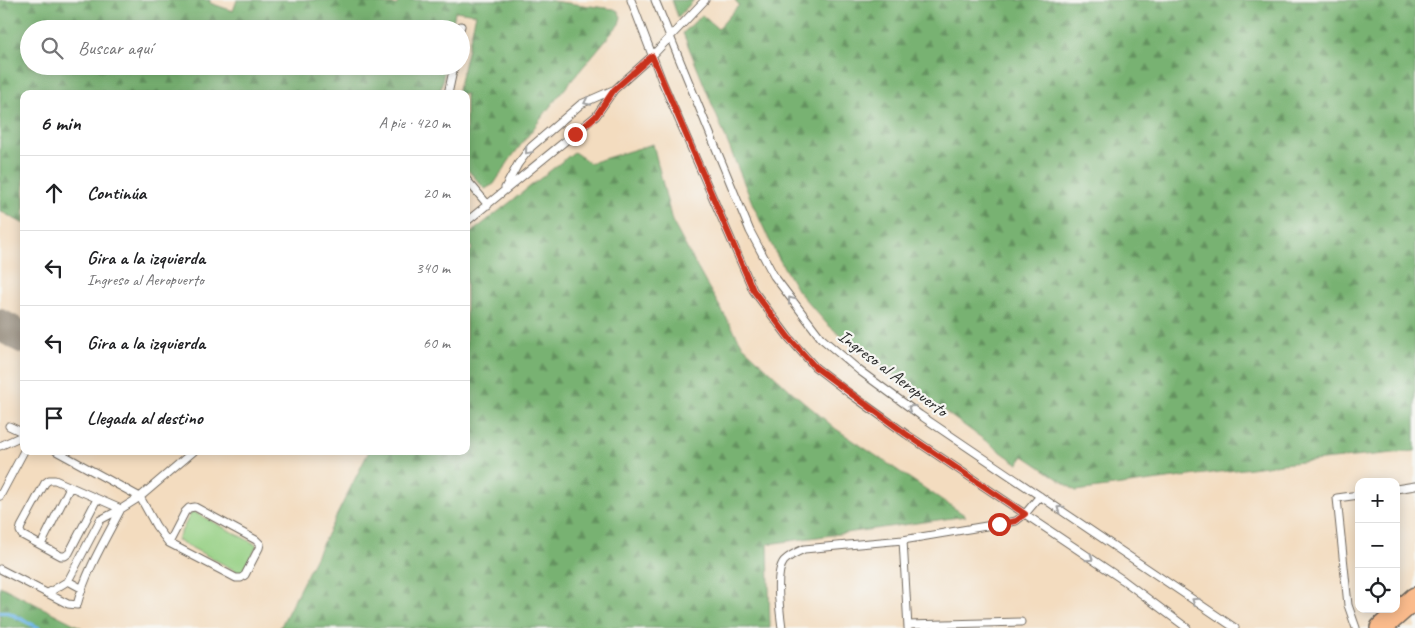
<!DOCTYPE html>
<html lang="es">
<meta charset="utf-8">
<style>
body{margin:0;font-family:Caveat,sans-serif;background:#f2f2f2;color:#202124}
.controls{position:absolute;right:15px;bottom:15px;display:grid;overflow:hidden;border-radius:10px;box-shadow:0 2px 12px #0003}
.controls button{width:45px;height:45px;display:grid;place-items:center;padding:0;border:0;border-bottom:1px solid #e0e0e0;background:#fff;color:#202124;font:25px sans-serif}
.stop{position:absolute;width:15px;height:15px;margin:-11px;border:4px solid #c8321e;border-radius:50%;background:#fff}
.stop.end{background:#c8321e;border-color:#fff;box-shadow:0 1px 5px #0008}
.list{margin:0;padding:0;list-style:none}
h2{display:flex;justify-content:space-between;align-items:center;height:65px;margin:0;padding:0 20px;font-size:21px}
h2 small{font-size:16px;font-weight:400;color:#757577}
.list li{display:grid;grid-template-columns:32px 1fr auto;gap:15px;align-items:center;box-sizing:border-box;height:75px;padding:0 20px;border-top:1px solid #e0e0e0}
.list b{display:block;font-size:19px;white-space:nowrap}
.list p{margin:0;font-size:16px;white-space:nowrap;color:#757577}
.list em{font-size:16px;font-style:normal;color:#757577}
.icon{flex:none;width:28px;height:28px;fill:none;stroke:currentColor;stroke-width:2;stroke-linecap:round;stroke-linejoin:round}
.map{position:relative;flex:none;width:1415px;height:628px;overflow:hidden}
.search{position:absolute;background:#fff;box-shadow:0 2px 12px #0003;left:20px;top:20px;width:450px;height:55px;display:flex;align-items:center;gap:12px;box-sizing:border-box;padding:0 18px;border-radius:28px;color:#757577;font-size:19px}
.panel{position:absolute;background:#fff;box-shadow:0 2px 12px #0003;left:20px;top:90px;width:450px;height:365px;border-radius:10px}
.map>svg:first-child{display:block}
.forest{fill:url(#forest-firs);stroke:#526e4e}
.garden{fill:#96d084;stroke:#607e58}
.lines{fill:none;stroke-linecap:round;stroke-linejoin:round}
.stream{stroke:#72b8e9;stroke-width:4}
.taxiway{stroke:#8f8475;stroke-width:32}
.service-casing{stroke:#71695f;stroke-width:9}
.primary-casing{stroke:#71695f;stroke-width:24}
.service{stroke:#fff;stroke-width:7}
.primary{stroke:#fabb8c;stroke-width:21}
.oneway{stroke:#a0a0a0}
.route{stroke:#c8321e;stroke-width:6}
.labels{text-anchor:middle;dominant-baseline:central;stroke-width:4.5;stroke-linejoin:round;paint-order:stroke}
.street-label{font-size:18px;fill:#2b2b2b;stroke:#f6f6f2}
</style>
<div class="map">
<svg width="1415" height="628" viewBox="0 0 1415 628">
<defs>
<pattern id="forest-firs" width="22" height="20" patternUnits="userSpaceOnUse" patternTransform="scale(1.25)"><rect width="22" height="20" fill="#78b272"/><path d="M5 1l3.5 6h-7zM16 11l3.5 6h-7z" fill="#63915e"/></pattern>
</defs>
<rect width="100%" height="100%" fill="#f6f6f2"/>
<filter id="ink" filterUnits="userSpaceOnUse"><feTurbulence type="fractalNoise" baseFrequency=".02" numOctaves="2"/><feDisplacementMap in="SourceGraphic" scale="10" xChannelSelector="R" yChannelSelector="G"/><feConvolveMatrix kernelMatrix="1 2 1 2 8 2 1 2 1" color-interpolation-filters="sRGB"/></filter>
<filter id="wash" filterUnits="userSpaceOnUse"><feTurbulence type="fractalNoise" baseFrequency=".0096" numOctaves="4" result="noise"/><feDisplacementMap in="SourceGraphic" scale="20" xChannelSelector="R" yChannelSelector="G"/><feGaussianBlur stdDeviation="1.12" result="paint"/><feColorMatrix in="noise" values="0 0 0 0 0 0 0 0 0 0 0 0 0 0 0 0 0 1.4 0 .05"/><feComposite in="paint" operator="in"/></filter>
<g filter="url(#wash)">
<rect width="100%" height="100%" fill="#f3dcbf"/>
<path class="forest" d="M0,0H210V3L233,11L237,0H334L397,5L399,0H544L614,9L618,11L621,17L619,24L552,104L511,158L494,184L485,189L466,168V94H457L476,14L455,11L452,29H29V66H445L440,94H24V224L0,211Z
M672,0H694L678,17Z
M735,0H1415V451L1281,464L1076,491L1024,456L1018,464L852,345L827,324L797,290L775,252L753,205L683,33L702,15L718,29L739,5Z
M653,144L672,221L704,280L743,346L791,391L836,429L966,516L768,544L770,628H280L369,451H466V260L472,249L467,236L574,152L590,163Z
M0,586L82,628H0Z"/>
<path class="garden" d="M192,511L257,545L242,574L177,540Z"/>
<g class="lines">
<path class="stream" d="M0,612H7L39,628"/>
<path class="taxiway" d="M0,325L24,338"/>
</g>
</g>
<g filter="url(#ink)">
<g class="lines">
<g class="service-casing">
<path id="service" d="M631,0L662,81L753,290L789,338L815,367L849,393L906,434L1123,580L1187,628
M655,0L750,231L774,276L821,338L860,371L920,415L1235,628
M460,29L461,26
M448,94L454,66
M466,179L488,205
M505,188L518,164L531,147L581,104L613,90
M466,222L596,116L614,90L652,56L705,0
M9,426L24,433
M0,446L24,435
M56,451L140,497L156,526L169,543L236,578H241L245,575L259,548L260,544L256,540L195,507L189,508L185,512L169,543
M1396,489L1415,486
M0,496L24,451
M903,540L908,628
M41,545L70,487
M0,569L68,604L77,605C86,571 105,540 121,509L55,480H49L45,483L21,527L20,531L22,535L61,556H65L69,553L97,499
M68,581L81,588
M48,593L68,581L100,520L121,509L140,497L194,451
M908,625L1021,622
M782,628C780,612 774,573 784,561C789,556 797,552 804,549L903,540L1016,521L1025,514L1040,496
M1356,628L1348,605L1337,498L1359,495"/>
</g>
<g class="primary-casing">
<path id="primary" d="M1381,628L1415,598"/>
</g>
<use href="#service" class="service"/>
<use href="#primary" class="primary"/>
</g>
<defs><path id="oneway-chevron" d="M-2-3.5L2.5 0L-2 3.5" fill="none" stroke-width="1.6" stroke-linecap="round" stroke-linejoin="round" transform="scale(1.25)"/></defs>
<g class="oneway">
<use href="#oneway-chevron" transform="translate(587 102) rotate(154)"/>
<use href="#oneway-chevron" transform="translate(528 151) rotate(130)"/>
<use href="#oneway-chevron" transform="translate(791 300) rotate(-127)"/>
<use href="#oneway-chevron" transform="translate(911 408) rotate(-144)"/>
<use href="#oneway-chevron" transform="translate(1060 509) rotate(-146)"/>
<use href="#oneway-chevron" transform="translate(1090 558) rotate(34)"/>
<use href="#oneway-chevron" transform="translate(1195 601) rotate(-146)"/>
</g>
</g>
<g class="lines" filter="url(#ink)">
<path class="route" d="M575,134L596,116L614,90L652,56L753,290L789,338L815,367L906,434L1025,514L1016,521L999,524"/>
</g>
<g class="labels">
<g class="street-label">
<text transform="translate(893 373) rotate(37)">Ingreso al Aeropuerto</text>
</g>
</g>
</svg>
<div class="controls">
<button>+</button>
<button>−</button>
<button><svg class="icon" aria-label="locate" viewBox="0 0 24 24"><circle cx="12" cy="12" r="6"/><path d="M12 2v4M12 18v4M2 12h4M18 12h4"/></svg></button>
</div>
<div class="stop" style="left:999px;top:524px"></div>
<div class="stop end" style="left:575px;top:134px"></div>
<div class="search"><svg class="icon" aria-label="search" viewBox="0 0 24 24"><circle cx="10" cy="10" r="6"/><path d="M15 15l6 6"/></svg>Buscar aquí</div>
<section class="panel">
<h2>6 min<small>A pie · 420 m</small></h2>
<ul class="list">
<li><svg class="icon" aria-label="ahead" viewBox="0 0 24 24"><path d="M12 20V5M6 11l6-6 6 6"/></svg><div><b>Continúa</b></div><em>20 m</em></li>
<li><svg class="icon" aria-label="left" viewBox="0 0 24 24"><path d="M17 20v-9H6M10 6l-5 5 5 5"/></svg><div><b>Gira a la izquierda</b><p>Ingreso al Aeropuerto</p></div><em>340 m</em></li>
<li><svg class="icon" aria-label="left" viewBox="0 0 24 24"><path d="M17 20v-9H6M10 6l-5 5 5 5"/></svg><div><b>Gira a la izquierda</b></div><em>60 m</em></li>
<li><svg class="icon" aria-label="arrive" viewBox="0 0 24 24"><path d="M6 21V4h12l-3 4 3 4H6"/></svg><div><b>Llegada al destino</b></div></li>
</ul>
</section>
</div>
